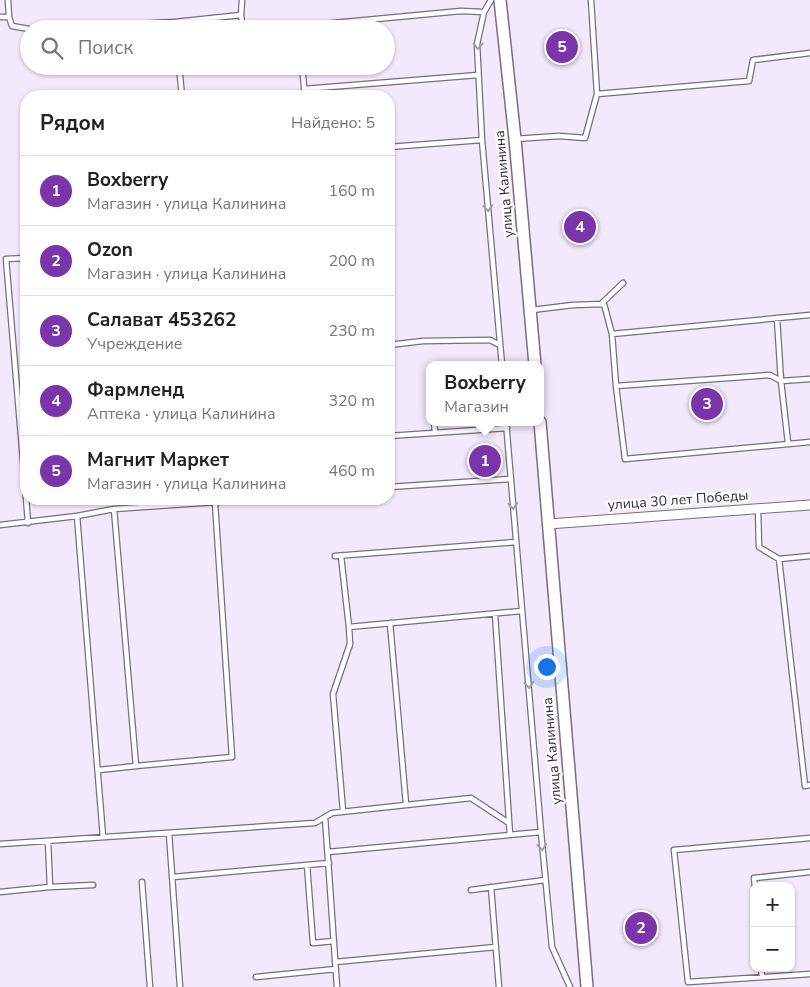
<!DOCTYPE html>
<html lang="ru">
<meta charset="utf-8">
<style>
body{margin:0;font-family:"Nunito Sans",sans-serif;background:#f2f2f2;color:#222}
.controls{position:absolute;right:15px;bottom:15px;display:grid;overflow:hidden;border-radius:10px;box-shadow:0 1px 4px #0004}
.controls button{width:45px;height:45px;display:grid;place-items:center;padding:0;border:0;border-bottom:1px solid #e0e0e0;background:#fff;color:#222;font:25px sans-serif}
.you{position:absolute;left:546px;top:666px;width:18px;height:18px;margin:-12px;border:4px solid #fff;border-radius:50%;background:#1a73e8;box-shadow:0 0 0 8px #1a73e833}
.badge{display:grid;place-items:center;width:32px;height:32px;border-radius:50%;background:#7935a9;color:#fff;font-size:16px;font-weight:700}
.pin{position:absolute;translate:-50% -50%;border:2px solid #fff;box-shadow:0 1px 5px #0006}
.popup{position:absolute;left:426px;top:361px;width:118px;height:65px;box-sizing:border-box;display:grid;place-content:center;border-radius:10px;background:#fff;filter:drop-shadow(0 1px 4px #0005);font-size:16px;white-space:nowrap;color:#767676}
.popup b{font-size:19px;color:#222}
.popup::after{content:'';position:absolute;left:50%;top:100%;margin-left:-10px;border:10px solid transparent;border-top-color:#fff}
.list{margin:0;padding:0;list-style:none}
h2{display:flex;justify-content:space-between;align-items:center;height:65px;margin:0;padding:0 20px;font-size:21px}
h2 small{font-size:16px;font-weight:400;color:#767676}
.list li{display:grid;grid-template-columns:32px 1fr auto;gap:15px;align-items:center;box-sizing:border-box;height:70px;padding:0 20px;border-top:1px solid #e0e0e0}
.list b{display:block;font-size:19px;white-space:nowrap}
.list p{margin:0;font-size:16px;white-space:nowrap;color:#767676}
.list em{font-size:16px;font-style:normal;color:#767676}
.icon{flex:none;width:28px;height:28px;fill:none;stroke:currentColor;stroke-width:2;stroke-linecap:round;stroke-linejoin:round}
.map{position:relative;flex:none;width:810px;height:987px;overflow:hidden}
.search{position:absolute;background:#fff;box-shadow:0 1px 4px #0004;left:20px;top:20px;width:375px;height:55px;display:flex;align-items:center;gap:12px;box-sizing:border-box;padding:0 18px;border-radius:28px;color:#767676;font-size:19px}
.panel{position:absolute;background:#fff;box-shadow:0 1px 4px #0004;left:20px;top:90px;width:375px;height:415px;border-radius:20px}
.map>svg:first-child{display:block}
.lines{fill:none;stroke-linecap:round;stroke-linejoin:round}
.service-casing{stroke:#776e7f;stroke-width:7}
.minor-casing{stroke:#776e7f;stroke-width:11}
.tertiary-casing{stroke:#776e7f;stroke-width:14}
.service{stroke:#fff;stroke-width:4.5}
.minor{stroke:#fff;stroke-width:9}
.tertiary{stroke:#fff;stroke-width:11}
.oneway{stroke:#a1a0a3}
.labels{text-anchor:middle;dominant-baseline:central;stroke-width:4.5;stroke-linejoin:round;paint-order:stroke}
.street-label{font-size:14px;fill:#2e2b32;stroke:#fff}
</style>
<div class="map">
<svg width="810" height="987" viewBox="0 0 810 987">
<rect width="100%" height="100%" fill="#f2e9fc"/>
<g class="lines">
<g class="service-casing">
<path id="service" d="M8,0L9,17
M491,0L484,12L477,44L482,140L502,365
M591,0L597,94L749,81L753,60L810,53
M241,15L243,29
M0,17H9L12,26L29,29
M35,29L175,22
M176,29L175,22L241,15L242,0
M270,29L461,11L484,12
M179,66L182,96
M302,66L305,96
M304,89L478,75
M515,139L559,136L585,138L597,94
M389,147L482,140
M601,304L623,283
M532,310L573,305L604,304L612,334L810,315
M777,318L781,381L810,379
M612,334L616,386L770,375L781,381L788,443
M389,345L423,341L490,340L500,345
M616,386L625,459L810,442
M18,403L26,402
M434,422L435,433
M506,422L541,832L552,947L570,987
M389,436L507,428
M23,460L6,259L26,258
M26,460H23L28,523
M389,487L510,479
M114,509L136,766L232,757L215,503
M758,509L759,547L779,559
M77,516L103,837
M0,525L77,516L114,509L259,499
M335,556L516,542
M341,556L349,627L522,611
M810,556L779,559L805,786L810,785
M495,614L510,835
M390,623L406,804
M99,770L136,766
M343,811L333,694L350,644L349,627
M325,817L337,987
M169,833L180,987
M810,838L674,850L688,982L810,974
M48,841L50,887L93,885
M0,844L315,823L332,813L471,798L509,823
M328,852L541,832
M307,865L313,943L334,941
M173,877L329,863
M142,882L150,987
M755,886L754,878L810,872
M491,887L499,987
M471,890L545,880
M0,892L50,887
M335,962L496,947
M761,968L762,977
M256,977L336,969"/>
</g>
<g class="minor-casing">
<path id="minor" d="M548,524L810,505"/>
</g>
<g class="tertiary-casing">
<path id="tertiary" d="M500,0L515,139L535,365
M540,422L587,987"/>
</g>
<use href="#service" class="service"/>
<use href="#minor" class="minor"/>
<use href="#tertiary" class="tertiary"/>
</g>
<defs><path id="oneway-chevron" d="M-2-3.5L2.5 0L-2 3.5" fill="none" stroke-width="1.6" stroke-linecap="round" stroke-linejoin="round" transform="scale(1.25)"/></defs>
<g class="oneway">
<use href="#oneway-chevron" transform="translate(478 46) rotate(93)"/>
<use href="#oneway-chevron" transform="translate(488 208) rotate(85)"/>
<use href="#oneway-chevron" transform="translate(513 506) rotate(85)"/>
<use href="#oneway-chevron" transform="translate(529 685) rotate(85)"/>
<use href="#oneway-chevron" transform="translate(542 847) rotate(84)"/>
</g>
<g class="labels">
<g class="street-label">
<text transform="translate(504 184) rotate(-95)">улица Калинина</text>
<text transform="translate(678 500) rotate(-4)">улица 30 лет Победы</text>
<text transform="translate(552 751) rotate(-95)">улица Калинина</text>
</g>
</g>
</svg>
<div class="controls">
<button>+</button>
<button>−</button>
</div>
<div class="you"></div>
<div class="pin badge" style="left:485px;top:461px">1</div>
<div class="popup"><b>Boxberry</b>Магазин</div>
<div class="pin badge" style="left:641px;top:928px">2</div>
<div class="pin badge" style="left:707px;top:404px">3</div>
<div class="pin badge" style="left:580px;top:227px">4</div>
<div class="pin badge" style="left:562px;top:47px">5</div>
<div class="search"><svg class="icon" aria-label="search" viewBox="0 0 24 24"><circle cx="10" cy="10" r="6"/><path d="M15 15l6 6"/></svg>Поиск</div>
<section class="panel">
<h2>Рядом<small>Найдено: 5</small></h2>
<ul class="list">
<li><span class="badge">1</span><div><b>Boxberry</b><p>Магазин · улица Калинина</p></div><em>160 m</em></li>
<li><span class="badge">2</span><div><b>Ozon</b><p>Магазин · улица Калинина</p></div><em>200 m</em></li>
<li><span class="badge">3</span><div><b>Салават 453262</b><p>Учреждение</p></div><em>230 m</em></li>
<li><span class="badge">4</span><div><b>Фармленд</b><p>Аптека · улица Калинина</p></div><em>320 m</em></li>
<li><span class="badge">5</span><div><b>Магнит Маркет</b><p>Магазин · улица Калинина</p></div><em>460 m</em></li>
</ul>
</section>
</div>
